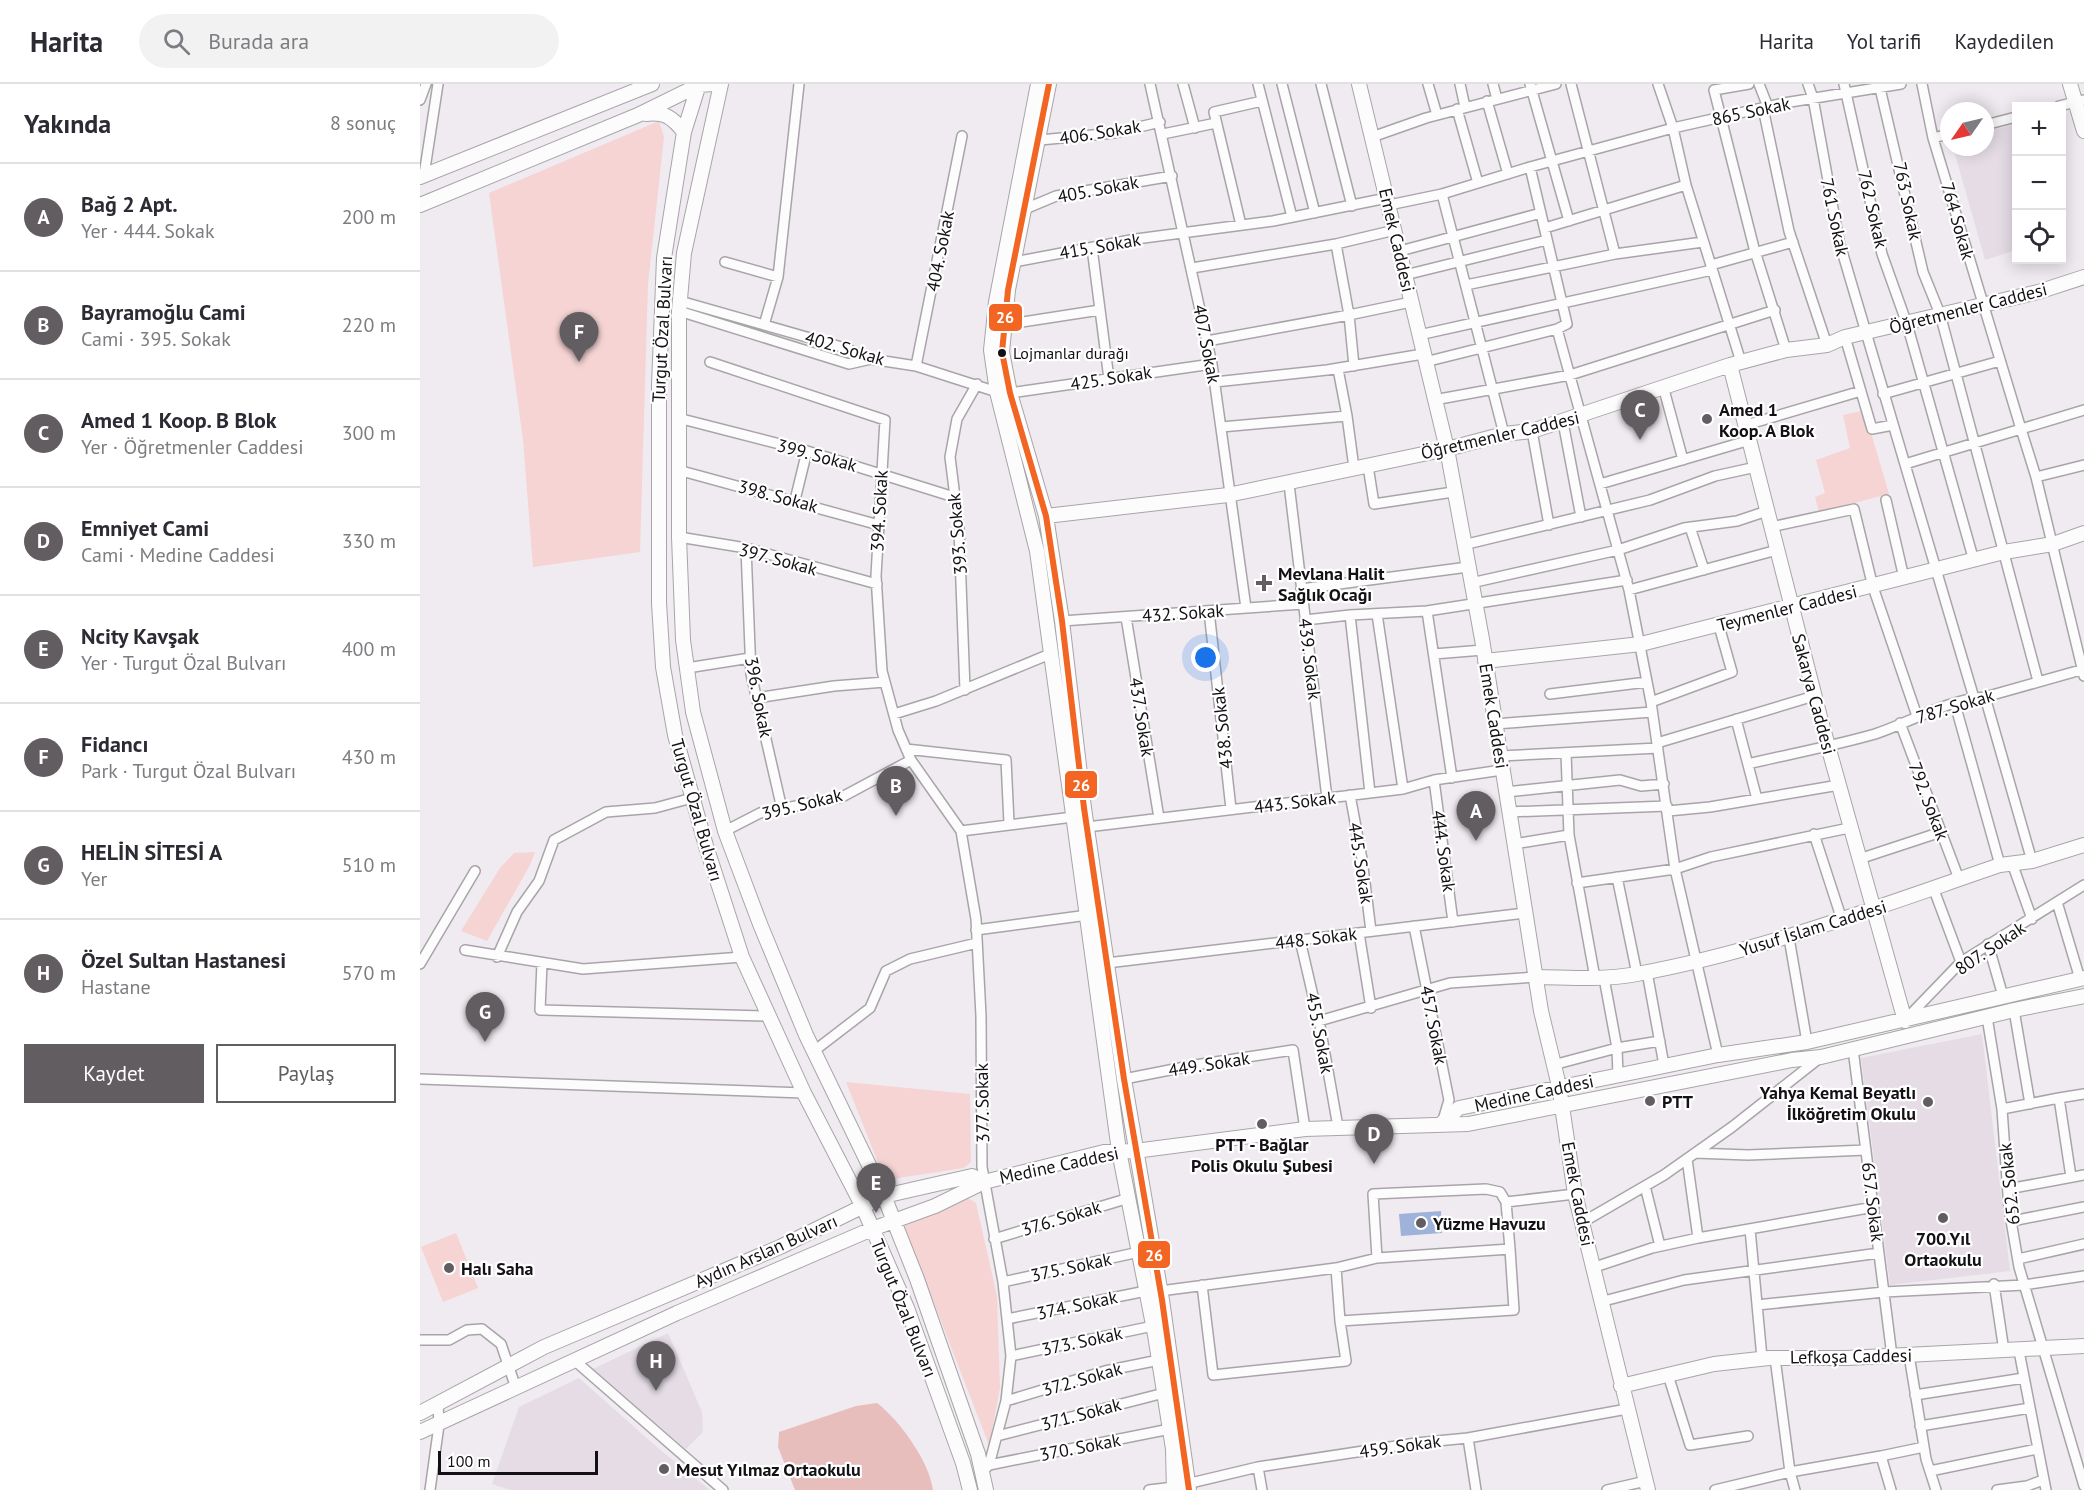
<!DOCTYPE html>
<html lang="tr">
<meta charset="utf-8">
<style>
body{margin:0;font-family:"PT Sans",sans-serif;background:#f2f2f3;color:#2b2b33}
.controls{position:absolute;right:18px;top:18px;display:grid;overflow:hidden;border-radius:0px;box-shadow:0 3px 15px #0003}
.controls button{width:54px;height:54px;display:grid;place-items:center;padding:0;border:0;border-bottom:2px solid #e1e1e2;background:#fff;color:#2b2b33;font:30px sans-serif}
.compass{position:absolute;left:1520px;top:18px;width:54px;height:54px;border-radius:50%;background:#fff;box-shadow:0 3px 15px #0003;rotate:236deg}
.scale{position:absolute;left:18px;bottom:15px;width:160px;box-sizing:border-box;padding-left:6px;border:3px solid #141114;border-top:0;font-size:16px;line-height:21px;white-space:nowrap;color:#141114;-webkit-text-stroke:4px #fff;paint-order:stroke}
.you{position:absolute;left:786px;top:574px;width:21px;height:21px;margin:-15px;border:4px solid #fff;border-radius:50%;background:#1a73e8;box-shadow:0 0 0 9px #1a73e833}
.badge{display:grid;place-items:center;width:39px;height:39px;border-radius:50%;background:#615d61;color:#fff;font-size:20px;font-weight:700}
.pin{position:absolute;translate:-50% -50px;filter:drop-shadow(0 2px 3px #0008)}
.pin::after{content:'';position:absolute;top:32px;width:21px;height:18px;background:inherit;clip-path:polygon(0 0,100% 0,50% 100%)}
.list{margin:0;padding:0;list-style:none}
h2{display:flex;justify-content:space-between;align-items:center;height:78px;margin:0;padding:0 24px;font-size:26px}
h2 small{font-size:20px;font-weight:400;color:#7c7c81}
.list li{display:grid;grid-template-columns:39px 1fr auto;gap:18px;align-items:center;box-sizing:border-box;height:108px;padding:0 24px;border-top:2px solid #e1e1e2}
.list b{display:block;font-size:22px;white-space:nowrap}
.list p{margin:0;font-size:20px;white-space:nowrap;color:#7c7c81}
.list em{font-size:20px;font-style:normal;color:#7c7c81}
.actions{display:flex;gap:12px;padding:18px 24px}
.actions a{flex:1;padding:14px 0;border:2px solid #615d61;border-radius:0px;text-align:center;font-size:21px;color:#615d61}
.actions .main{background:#615d61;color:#fff}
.icon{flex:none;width:33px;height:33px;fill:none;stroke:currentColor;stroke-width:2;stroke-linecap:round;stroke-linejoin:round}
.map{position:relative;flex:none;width:1664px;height:1406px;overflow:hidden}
header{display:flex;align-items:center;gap:36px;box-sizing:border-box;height:84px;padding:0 30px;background:#fff;border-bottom:2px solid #e1e1e2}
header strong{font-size:28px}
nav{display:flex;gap:33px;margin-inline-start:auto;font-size:21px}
.search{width:420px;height:54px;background:#f2f2f3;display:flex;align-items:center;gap:15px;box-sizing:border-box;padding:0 21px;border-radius:33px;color:#7c7c81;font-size:22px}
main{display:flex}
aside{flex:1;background:#fff}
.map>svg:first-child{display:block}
.built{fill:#e5dce5}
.green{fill:#f6d4d4}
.forest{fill:#e8bebd}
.water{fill:#9eb2da}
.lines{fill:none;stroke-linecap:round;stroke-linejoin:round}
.street-casing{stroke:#a8a5a8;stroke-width:12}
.secondary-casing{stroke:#a8a5a8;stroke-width:16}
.street{stroke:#fdfcfd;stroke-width:9}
.secondary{stroke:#fdfcfd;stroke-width:14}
.bus-1-casing{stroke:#fff;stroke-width:10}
.bus-1{stroke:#f26522;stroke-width:6}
.bus-dot{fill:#141114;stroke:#fff;stroke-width:2}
.poi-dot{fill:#615d61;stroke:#fff;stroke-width:2}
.labels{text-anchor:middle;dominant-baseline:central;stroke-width:4.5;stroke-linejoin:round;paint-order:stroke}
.bus-label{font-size:16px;fill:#141114;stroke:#fff;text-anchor:start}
.street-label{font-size:18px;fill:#141114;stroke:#fff}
.poi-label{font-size:18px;font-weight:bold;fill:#141114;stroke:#fff;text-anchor:start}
.line-badge{stroke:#fff;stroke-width:2}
.badge-label{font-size:16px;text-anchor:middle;font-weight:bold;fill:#fff}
</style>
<header>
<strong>Harita</strong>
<div class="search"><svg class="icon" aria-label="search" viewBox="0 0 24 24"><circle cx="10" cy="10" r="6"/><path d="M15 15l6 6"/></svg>Burada ara</div>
<nav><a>Harita</a><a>Yol tarifi</a><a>Kaydedilen</a></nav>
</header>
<main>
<aside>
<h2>Yakında<small>8 sonuç</small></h2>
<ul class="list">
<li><span class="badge">A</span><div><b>Bağ 2 Apt.</b><p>Yer · 444. Sokak</p></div><em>200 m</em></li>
<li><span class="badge">B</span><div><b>Bayramoğlu Cami</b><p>Cami · 395. Sokak</p></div><em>220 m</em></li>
<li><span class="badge">C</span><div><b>Amed 1 Koop. B Blok</b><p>Yer · Öğretmenler Caddesi</p></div><em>300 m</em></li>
<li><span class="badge">D</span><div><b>Emniyet Cami</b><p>Cami · Medine Caddesi</p></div><em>330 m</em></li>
<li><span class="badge">E</span><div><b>Ncity Kavşak</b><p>Yer · Turgut Özal Bulvarı</p></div><em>400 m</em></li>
<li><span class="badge">F</span><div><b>Fidancı</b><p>Park · Turgut Özal Bulvarı</p></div><em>430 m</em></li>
<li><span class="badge">G</span><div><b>HELİN SİTESİ A</b><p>Yer</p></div><em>510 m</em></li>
<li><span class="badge">H</span><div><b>Özel Sultan Hastanesi</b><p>Hastane</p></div><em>570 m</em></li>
</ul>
<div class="actions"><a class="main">Kaydet</a><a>Paylaş</a></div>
</aside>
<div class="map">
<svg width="1664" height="1406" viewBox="0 0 1664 1406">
<rect width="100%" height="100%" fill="#f0ebf0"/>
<path class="built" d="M1596,40V166L1565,176L1533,63H1565V48Z
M1562,950L1590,1187L1470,1201L1441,974Z
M248,1249L282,1328L283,1348L266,1365L173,1285Z
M159,1294L239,1365L290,1406H90L72,1400L99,1323Z"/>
<path class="green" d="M239,37L244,53L228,200L220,468L113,483L103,356L69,109Z
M1441,327L1452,352L1469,410L1399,428L1395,413L1405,409L1396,376L1430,364L1423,331Z
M115,768L110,781L67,857L41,847L80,784L94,769Z
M426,998L550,1010L551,1078L544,1084L465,1096Z
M548,1114L556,1119L577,1212L580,1304L569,1361L484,1142Z
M36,1149L58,1204L23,1218L1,1163Z"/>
<path class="forest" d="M457,1319C480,1337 509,1377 513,1406H375L358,1363L359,1348L436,1322Z"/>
<path class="water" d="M1021,1127L1022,1149L981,1152L979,1130Z"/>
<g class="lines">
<g class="street-casing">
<path id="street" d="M730,0L792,280L826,524
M763,0L775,44
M838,0L872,133
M862,0L895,129
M901,0L932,122
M1008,0L1017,31
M1040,0L1045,23
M1073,0L1077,15
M1110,0L1149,137
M1151,0L1195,170
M1238,0L1253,44L1364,19L1481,0
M1329,0L1294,6L1334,164L1366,266
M1339,0L1348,23
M1388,0L1393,14L1419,157L1554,614
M1424,0L1462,170L1487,240L1554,477
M1459,0L1503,188L1520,230L1618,597
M0,16L6,0
M1067,17L1088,90
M1639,22L1664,16
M1343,24L1369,147L1407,261
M1037,25L1058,99
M1565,41L1596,33
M743,50L796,39
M952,53L1006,34L1136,0
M1513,54L1529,50
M620,56L694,49L740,38
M1110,83L1253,44L1266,101L1321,278
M4,91L18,0
M1022,110L1110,83L1147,240L1137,245L1209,506L1231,618L1255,785L1298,971
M969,121L1022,110L1084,350
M605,125L636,112L752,92
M821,141L794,28L842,17
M1125,144L1266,101
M916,160L975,146
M672,164L689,295
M980,167L1121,129
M305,178L358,193
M594,178L716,155L853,137L967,114
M1291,181L1373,158
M772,184L916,160L929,231L991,218
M985,191L1127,156
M1046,201L1195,170L1283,158
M260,217L425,264L451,275L496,282L577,308L590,309L792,280
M259,227L429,280L451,275
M344,241L358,193L379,0
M583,241L680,226
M999,251L1292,186
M1425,253L1452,345L1473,341
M787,257L929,231L934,282
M290,278L465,336L456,492L462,587L478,646L491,676L541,747L556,835L561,932L562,1083L583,1198L591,1272L586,1317L569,1381L562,1388
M1005,278L1137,245
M496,282L542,52
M918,285L927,332
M795,298L907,286L1003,270
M1243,302L1263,376
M1463,310L1580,277
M1014,316L1150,291L1355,226
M258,334L387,367L534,413
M1143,338L1161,433
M1326,341L1441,307
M801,343L927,332L934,384
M1112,347L1129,441
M1485,380L1601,345L1513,54L1502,0
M1664,381L1616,393L1664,592
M948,382L954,420L1033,408
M258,386L459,441
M1616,393L1601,345L1664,326
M869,400L907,714
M1180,400L1330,356
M375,416L387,367
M1466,416L1484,494
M1270,443L1284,486
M1351,443L1434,425L1453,503L1497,632
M259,453L326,464L457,500
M1043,461L1230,416L1295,392L1336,383
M326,464L331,590L362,725
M1051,499L1198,466L1264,444L1317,437L1347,427
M881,505L1048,483
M1209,506L1357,466
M789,527L811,725
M1007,527L1032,694
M957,530L983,705
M930,531L1007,527L1207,496
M706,533L739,734
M885,536L930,531L950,709
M642,537L883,520
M1014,570L1063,566
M267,584L330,574
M545,606L539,445L530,373L537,335L557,300
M1130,610L1227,598
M1565,613L1612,777
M336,614L414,602L465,598
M1231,618L1312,588L1299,542
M1535,620L1580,781
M474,630L516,617L630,570
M1316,635L1337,715
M1480,639L1539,795
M1075,640L1232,628
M1237,659L1394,612
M486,665L586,676L589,739
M1146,669L1149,751L1175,894
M1080,672L1238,664
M1328,680C1370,670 1413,662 1455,650C1491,638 1526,616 1565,613L1664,585
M1014,696L1033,838
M1086,708L1200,696L1221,702L1244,700
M930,711L942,775L951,847
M1248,727L1290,723L1419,701
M1089,728L1247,722
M667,743L983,705L1014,696L1082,686
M305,747L340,729L422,713L491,676
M541,747L653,733
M1394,750L1422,836
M1094,760L1149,751
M1439,775L1521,748
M1592,779L1612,835
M1197,793L1217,890
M1157,799L1255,785L1291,773L1429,744
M1514,806L1541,878
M1637,818L1660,895
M994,842L1029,1016L1023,1036
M556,846L668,831
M939,849L951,924
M1369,854L1387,958
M880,856L900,942L918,1043
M1568,860L1583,912
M45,866L163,885L322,873
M77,873L97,828L119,797L134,756L186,728L235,724L272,714
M122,879L120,926L347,932
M687,879L1105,829
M0,880L55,787
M1227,888L1244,981
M1184,894L1197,964L1198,992
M1594,926L1610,1020
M1567,933L1582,1025L1589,1125L1599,1183L1664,1402
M1487,934L1541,878L1664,801
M899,937L1030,899L1116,893
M1433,965L1472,1272
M394,967L450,924L466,887L490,875L557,859
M1133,981L1197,964L1240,957
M0,995L384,1009
M704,995L775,981L873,966L885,1045
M1639,1014L1664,1010
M1582,1025L1639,1014L1651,1093
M1275,1069L1328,1071L1446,1066
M1267,1075L1278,1154L1454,1123
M1225,1102L1240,1162
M1588,1105L1664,1091
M1592,1137L1664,1123
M1163,1138L1244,1091L1312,1043L1401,973
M1330,1145L1342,1274
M574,1155L709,1114
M957,1174L1090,1165L1086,1118
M1598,1175L1664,1160
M916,1184L920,1237L1094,1226L1090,1165
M1172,1184L1232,1164L1278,1154
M583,1198L719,1168
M1574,1200L1584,1267
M782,1201L793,1291L926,1277L920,1237
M740,1207L916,1184L957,1174L953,1110L1066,1105L1080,1108L1086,1118L1155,1110
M1180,1218L1264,1196L1459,1169
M1337,1221L1464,1208L1604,1201L1664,1192
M587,1235L726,1207
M0,1256H29L47,1246L62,1245L81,1260L96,1304
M1599,1267L1626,1406
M1489,1271L1506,1375L1516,1406
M591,1272L733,1242
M154,1276L303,1406
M1248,1291L1270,1361L1328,1352
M1495,1311L1604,1294
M586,1317L685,1287L739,1276
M1500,1342L1610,1324
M577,1352L744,1309
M1048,1354L1056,1406
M569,1381L750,1345
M838,1383L842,1406
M1510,1387L1617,1365
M10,1406L19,1341L18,1320
M729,1406L754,1403L838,1383L996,1359L1048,1354L1207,1325
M1187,1406L1226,1397
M1295,1406L1370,1388L1355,1274
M1375,1406L1370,1388L1461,1372
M1471,1406L1461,1372L1504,1363
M1577,1406L1607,1402L1623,1396"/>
</g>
<g class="secondary-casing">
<path id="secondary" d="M279,0L264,48L244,174L239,301V519L243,583L255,651L286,762L322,873L384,1009L443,1123L487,1224L543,1379L550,1406
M301,0L264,169L259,227V453L263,556L273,628L305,747L340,840L386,951L464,1112L497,1195L558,1370L566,1406
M618,0L576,218L571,266L577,308L617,467L699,1067L735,1251L753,1365L754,1406
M629,0L588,206L582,268L590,309L626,432L642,537L664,724L704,995L742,1216L769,1406
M939,0L1027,365L1062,555L1121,927L1139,1002L1155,1110L1228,1406
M1650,0L1664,47
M226,30C245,28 252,33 264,48
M0,93L232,0
M0,121L218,31L279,1L293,0
M1310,281L1401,637L1485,937
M626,432L808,411L1027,365L1084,350L1112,347L1310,281L1366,266L1407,261L1425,253L1618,208L1664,193
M1065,577L1221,560L1584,468L1633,460L1664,449
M1116,893C1149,894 1184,896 1217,890C1342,867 1460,822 1580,781L1612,777L1664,761
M1022,1039L1039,1024L1298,971L1387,958L1664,894
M564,1098L684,1068L715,1067L885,1045L1048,1040L1372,976L1401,973L1594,926L1664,912
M1201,1302L1294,1280L1349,1274H1427L1664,1262
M0,1329L124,1263L360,1163L464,1112L552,1092L564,1098L515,1122L452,1145L257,1229L0,1348"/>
</g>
<use href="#street" class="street"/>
<use href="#secondary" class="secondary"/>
<g class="bus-1-casing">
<path id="bus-1" d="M629,0L588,206L582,268L590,309L626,432L642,537L664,724L704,995L742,1216L769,1406"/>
</g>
<use href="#bus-1" class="bus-1"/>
</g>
<circle class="bus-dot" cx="582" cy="269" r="5"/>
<g class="poi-dot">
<circle cx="1287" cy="335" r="6"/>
<path d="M841 490h6v6h6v6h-6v6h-6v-6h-6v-6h6z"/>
<circle cx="1230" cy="1017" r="6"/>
<circle cx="1508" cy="1018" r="6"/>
<circle cx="842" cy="1040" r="6"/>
<circle cx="1523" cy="1134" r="6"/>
<circle cx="1001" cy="1139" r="6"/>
<circle cx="29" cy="1184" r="6"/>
<circle cx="244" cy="1385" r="6"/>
</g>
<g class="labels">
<g class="bus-label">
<text x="593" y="269">Lojmanlar durağı</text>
</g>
<g class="street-label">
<text transform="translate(1331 27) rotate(-12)">865 Sokak</text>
<text transform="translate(680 48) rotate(-9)">406. Sokak</text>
<text transform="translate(678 105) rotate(-11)">405. Sokak</text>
<text transform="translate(1488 117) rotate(78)">763 Sokak</text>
<text transform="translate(1453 125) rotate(77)">762 Sokak</text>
<text transform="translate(1415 133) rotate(78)">761 Sokak</text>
<text transform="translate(1538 137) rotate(74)">764 Sokak</text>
<text transform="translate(977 156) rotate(77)">Emek Caddesi</text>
<text transform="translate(680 162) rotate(-10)">415. Sokak</text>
<text transform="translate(520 167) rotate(-79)">404. Sokak</text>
<text transform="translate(1548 224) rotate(-14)">Öğretmenler Caddesi</text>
<text transform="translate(242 245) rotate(-87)">Turgut Özal Bulvarı</text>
<text transform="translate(787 260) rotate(79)">407. Sokak</text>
<text transform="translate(425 264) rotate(16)">402. Sokak</text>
<text transform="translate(691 294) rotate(-9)">425. Sokak</text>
<text transform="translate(1080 351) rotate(-13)">Öğretmenler Caddesi</text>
<text transform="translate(397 371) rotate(15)">399. Sokak</text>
<text transform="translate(358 412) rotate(15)">398. Sokak</text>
<text transform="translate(459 427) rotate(-87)">394. Sokak</text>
<text transform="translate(537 450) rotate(-95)">393. Sokak</text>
<text transform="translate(358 475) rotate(15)">397. Sokak</text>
<text transform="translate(1367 524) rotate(-14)">Teymenler Caddesi</text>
<text transform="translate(763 529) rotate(-4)">432. Sokak</text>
<text transform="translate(890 575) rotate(83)">439. Sokak</text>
<text transform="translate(1394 610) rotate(75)">Sakarya Caddesi</text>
<text transform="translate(339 613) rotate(79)">396. Sokak</text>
<text transform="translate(1535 622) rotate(-17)">787. Sokak</text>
<text transform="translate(1074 632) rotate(81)">Emek Caddesi</text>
<text transform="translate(722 633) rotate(81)">437. Sokak</text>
<text transform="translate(802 644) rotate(-96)">438. Sokak</text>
<text transform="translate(1509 717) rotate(69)">792. Sokak</text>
<text transform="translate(875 718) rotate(-7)">443. Sokak</text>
<text transform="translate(382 720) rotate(-14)">395. Sokak</text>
<text transform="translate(277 726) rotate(74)">Turgut Özal Bulvarı</text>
<text transform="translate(1024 767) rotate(82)">444. Sokak</text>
<text transform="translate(941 779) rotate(81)">445. Sokak</text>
<text transform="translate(1393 844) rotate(-17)">Yusuf İslam Caddesi</text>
<text transform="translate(896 854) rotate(-7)">448. Sokak</text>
<text transform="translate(1570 864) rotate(-34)">807. Sokak</text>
<text transform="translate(1014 941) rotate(79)">457. Sokak</text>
<text transform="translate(900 949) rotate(79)">455. Sokak</text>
<text transform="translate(789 980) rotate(-9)">449. Sokak</text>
<text transform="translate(1114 1009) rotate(-12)">Medine Caddesi</text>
<text transform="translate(562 1019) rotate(-91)">377. Sokak</text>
<text transform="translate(639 1081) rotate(-12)">Medine Caddesi</text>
<text transform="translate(1589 1100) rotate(-96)">652. Sokak</text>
<text transform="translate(1158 1110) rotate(79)">Emek Caddesi</text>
<text transform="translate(1453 1118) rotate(83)">657. Sokak</text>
<text transform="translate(641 1134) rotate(-17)">376. Sokak</text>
<text transform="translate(346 1167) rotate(-24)">Aydın Arslan Bulvarı</text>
<text transform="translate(651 1183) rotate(-12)">375. Sokak</text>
<text transform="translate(657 1221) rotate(-12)">374. Sokak</text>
<text transform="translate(484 1224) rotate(68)">Turgut Özal Bulvarı</text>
<text transform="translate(662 1257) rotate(-12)">373. Sokak</text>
<text transform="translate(1431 1272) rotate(-1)">Lefkoşa Caddesi</text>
<text transform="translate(662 1295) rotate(-16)">372. Sokak</text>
<text transform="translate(661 1330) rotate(-15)">371. Sokak</text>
<text transform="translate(980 1362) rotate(-8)">459. Sokak</text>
<text transform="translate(660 1363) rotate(-11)">370. Sokak</text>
</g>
<g class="poi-label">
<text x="1299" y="325">Amed 1<tspan x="1299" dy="21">Koop. A Blok</tspan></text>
<text x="858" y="489">Mevlana Halit<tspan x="858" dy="21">Sağlık Ocağı</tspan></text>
<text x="1496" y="1008" text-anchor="end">Yahya Kemal Beyatlı<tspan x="1496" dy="21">İlköğretim Okulu</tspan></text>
<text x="1242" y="1017">PTT</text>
<text x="842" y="1060" text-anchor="middle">PTT - Bağlar<tspan x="842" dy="21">Polis Okulu Şubesi</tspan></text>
<text x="1013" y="1139">Yüzme Havuzu</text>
<text x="1523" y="1154" text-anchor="middle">700.Yıl<tspan x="1523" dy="21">Ortaokulu</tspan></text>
<text x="41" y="1184">Halı Saha</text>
<text x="256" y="1385">Mesut Yılmaz Ortaokulu</text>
</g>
</g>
<g class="line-badge">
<rect x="568" y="219" width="35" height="29" rx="6" fill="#f26522"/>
<rect x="644" y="686" width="34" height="29" rx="6" fill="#f26522"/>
<rect x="717" y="1156" width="34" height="29" rx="6" fill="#f26522"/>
</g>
<g class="badge-label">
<text x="585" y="239">26</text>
<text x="661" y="707">26</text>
<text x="734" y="1177">26</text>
</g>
</svg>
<div class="controls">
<button>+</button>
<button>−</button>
<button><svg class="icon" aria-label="locate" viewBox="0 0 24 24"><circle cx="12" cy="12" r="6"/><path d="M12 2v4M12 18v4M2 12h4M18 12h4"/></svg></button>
</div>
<svg class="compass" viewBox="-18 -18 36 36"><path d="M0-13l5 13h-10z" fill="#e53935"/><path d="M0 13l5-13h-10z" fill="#7c7c81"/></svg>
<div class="scale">100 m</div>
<div class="you"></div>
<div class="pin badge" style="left:1056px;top:757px">A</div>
<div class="pin badge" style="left:476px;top:732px">B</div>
<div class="pin badge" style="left:1220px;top:356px">C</div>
<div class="pin badge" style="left:954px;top:1080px">D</div>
<div class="pin badge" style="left:456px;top:1129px">E</div>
<div class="pin badge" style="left:159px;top:278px">F</div>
<div class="pin badge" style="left:65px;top:958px">G</div>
<div class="pin badge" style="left:236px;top:1307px">H</div>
</div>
</main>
